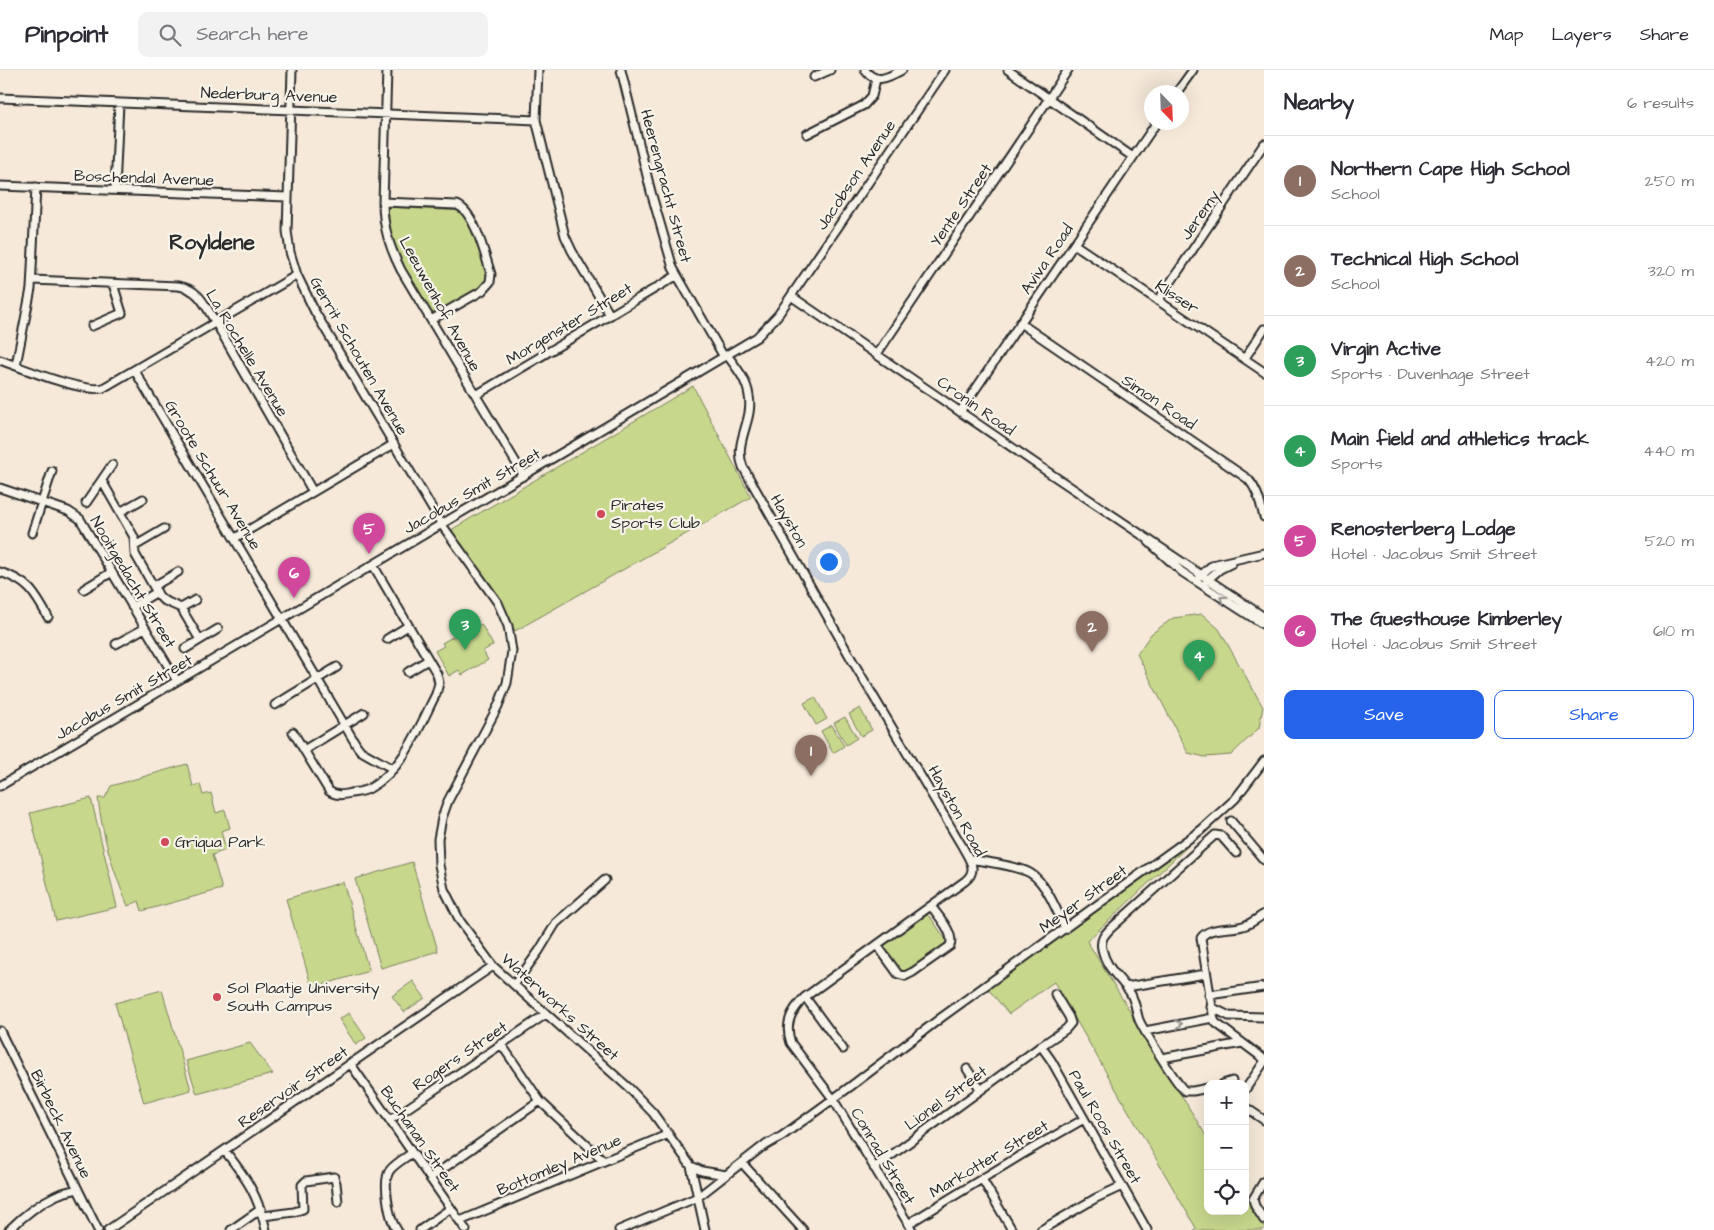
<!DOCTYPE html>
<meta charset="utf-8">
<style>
body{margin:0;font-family:"Architects Daughter",sans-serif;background:#f2f2f3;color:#2b2b33}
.controls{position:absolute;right:15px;bottom:15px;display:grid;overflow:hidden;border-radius:10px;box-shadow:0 5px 20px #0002}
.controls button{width:45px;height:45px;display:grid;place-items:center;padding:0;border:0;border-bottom:1px solid #e1e1e2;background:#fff;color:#2b2b33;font:25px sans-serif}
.compass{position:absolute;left:1144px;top:15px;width:45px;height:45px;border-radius:50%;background:#fff;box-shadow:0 5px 20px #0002;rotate:157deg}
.you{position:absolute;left:828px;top:491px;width:18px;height:18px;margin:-12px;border:4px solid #fff;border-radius:50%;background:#1a73e8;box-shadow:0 0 0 8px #1a73e833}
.badge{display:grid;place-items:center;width:32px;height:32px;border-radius:50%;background:#2563eb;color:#fff;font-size:16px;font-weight:700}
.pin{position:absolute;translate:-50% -41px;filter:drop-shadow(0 1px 2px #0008)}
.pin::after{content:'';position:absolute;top:26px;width:18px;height:15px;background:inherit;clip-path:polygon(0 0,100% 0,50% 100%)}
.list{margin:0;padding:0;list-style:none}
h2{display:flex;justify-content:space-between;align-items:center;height:65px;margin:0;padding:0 20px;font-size:21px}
h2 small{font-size:16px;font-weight:400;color:#7c7c81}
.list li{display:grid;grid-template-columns:32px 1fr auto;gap:15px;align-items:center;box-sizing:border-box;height:90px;padding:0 20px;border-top:1px solid #e1e1e2}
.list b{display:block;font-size:19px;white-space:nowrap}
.list p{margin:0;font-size:16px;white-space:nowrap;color:#7c7c81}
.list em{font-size:16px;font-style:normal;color:#7c7c81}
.actions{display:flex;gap:10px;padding:15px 20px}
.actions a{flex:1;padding:11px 0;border:1px solid #2563eb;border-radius:10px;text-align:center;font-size:18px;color:#2563eb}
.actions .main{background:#2563eb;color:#fff}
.icon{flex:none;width:28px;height:28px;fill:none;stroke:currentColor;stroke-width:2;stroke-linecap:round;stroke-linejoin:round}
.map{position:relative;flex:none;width:1264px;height:1160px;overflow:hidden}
header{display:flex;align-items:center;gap:30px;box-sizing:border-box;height:70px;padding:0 25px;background:#fff;border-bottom:1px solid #e1e1e2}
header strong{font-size:24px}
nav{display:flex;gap:28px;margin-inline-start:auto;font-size:18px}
.search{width:350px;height:45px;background:#f2f2f3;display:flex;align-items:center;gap:12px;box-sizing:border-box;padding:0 18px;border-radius:10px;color:#7c7c81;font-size:19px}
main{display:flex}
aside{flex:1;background:#fff}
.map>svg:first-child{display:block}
.green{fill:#c7d78c;stroke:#79815c}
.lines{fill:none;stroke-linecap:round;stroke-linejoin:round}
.minor-casing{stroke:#2b2b2b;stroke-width:11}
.minor{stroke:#f7f3e8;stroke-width:7}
.oneway{stroke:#918f8a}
.poi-dot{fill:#d1495b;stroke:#f7f3e8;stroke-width:2}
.labels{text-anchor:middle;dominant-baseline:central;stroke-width:4.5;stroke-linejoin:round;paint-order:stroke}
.street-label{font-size:16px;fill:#2b2b2b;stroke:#f7f3e8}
.poi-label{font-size:16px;fill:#2b2b2b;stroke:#f7f3e8;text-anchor:start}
.district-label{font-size:21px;font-weight:bold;fill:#2b2b2b;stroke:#f7f3e8}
</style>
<header>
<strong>Pinpoint</strong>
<div class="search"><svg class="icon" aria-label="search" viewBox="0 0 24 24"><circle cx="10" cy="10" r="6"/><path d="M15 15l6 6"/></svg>Search here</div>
<nav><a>Map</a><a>Layers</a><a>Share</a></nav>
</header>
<main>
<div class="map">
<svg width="1264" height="1160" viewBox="0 0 1264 1160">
<rect width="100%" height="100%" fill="#f6e9da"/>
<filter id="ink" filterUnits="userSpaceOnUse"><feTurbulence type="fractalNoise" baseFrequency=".02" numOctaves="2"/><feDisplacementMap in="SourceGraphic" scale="10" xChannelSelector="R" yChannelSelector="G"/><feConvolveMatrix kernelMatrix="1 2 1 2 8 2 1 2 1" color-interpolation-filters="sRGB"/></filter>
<g filter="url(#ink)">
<path class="green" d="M386,137L462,141L470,154L488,203L485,214L437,243L433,244L430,242C410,208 388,178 386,137Z
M693,316L751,427L515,561L494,522L451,460Z
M1202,544L1219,559L1263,637L1259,658L1231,685L1205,687L1188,683L1137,584L1151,564L1173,548Z
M481,554L493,575L483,581L488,590L462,605L459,600L449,606L435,581L444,576L442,573L469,557L471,559Z
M815,627L827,649L816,655L804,633Z
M860,638L872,660L861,666L849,644Z
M845,647L857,668L846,675L834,653Z
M832,655L844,676L833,683L821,661Z
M187,694L193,716L200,714L203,725L211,723L216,743L225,740L230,758L221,761L226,780L212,785L222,819L142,841L139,831L128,836C113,801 102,765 98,728H105L111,716Z
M91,728L117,837L56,851L30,743Z
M1189,775L1087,871L1208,1069V1141H1245V1125L1264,1153V1160H1194L1196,1158L1054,912L1009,944L988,919Z
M412,792L438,881L381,898L355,809Z
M343,812L369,901L312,918L286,829Z
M927,845L931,848L946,870V873L902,905L882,878L883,874Z
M413,911L425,928L404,942L392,926Z
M162,920L191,1020L144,1033L115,933Z
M349,943L366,968L356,975L339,949Z
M250,973L273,1004L197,1024L186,991Z"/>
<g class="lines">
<g class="minor-casing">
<path id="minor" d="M292,0L287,161L290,182L297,205L315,242L442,455L498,533L508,556L512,581L507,613L498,636L448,731L442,748L438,769L439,795L444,819L460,851L493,896L629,1018L653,1043L691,1096L705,1160
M387,0L383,132C383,158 390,178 401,200L524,406
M538,0L536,50L565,166L572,181L610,245
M621,0L651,122L673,198L724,287
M865,0C876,15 889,7 902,0
M1008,0L1133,87
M814,7L830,0
M1177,22L1193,0
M0,28L536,50
M807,64L864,35L872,26L876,9
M0,116L287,127
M115,120L119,33
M383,132L457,135C475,142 485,186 491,204L490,212L482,221L431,250
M1074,174L1264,302
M32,210L178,216C200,219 205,236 216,253L313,422
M791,226L1045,400L1264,547
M1158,231L1264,74
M1020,253L1248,409C1258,420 1260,433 1264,447
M92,256L122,243L113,214
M877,284L1068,0
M727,285C736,297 747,310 749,326C754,351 733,372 743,397L852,590L962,776C969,789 979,800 965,811L805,927C791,941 784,954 791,973L833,1029L912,1160
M1245,288L1264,259
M0,290C22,298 83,323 103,318L297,205
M16,295L31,219L36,117
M135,301L357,676L361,681L393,699
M476,325L676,206
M960,342L1157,52
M102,411L134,467L135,484L159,526L163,530L181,538L200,570
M0,418L68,441L80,449L177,611
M86,433L112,395
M120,442L143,429
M32,463L52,401
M235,468L394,374
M1149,472L1182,502L1264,555
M135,476L164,459
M0,502C28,511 34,522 48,547
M1200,506L1210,497L1216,494L1264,483
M1206,511L1220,499L1232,493
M154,516L178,502
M84,519L112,502
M132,537L157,522
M181,538L195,530
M387,569L408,556
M116,574L145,558
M185,579L218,559
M408,602L428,590
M275,635L337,597
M293,662L329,721C336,726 342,725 351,723C357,722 364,722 370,718C404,699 419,657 436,624L439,613L437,604L373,495
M304,680L364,643
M0,716L757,267L778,245L945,0
M1231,751L1264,790
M969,789C986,792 1015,795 1030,803C1046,812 1058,843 1065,859
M1264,844C1258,848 1251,854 1243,856C1230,860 1209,856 1201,868L1214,950L1216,953L1264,989
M877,875L898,904L905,906L913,902L950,876C955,863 938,846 931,836
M514,915L539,881L556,853L605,810
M1126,917L1206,904
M1209,925L1264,917
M805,927L843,979
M1211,937L1229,946L1264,947
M0,961L98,1160
M1145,961L1213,948
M501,974L540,1031L604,1091
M1041,976L1066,959L1071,953L1069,947L1055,924
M1162,988L1242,973
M350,993L466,1160
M967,999L981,1020
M1223,1014L1232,1011
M1208,1018L1193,1021H1185C1177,1015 1144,961 1139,950C1136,941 1135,929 1129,921C1119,907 1106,898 1102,879C1100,870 1104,865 1110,859L1215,765L1221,766L1236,783
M1245,1020L1264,992
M1245,1037L1264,1050
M390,1050L546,944
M763,1077L782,1066L851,1016L942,947L1201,760L1235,729L1264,691
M225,1081C247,1109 258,1125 266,1160
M742,1093L803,1160
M691,1096L702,1101L726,1105
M874,1098L1041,976L1051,990L1147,1160
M430,1108L540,1031
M982,1109L1012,1160
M1264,1111L1253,1129L1255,1136L1264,1150
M263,1146L294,1142L303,1139L302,1115L306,1111L334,1107L336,1113L338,1132
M460,1151L669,1064
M908,1154L1021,1085L1084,1049
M9,1160C22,1147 38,1134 55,1126C62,1122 70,1121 78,1119
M108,1160L493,896
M231,1160L261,1139
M397,1160C389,1150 382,1110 390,1100C396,1093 405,1088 412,1083
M420,1160L451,1138
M619,1160L698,1127L767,1073
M1041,1160L1096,1128L1122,1116"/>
</g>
<use href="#minor" class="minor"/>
</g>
<defs><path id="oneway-chevron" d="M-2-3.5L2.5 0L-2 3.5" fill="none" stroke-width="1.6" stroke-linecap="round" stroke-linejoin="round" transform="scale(1.25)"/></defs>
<g class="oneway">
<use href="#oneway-chevron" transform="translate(1223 529) rotate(-147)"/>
<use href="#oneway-chevron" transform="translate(1179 954) rotate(-9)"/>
</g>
</g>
<g class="poi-dot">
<circle cx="601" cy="444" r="5"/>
<circle cx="165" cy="772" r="5"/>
<circle cx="217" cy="927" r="5"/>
</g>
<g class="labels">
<g class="street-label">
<text transform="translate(269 25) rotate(2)">Nederburg Avenue</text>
<text transform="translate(856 105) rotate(-56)">Jacobson Avenue</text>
<text transform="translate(144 108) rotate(2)">Boschendal Avenue</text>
<text transform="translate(666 116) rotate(75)">Heerengracht Street</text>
<text transform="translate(961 135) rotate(-56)">Yente Street</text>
<text transform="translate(1200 145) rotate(-56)">Jeremy</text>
<text transform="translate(1047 189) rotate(-56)">Aviva Road</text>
<text transform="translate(1177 227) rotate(33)">Klisser</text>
<text transform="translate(440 234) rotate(61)">Leeuwenhof Avenue</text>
<text transform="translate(569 254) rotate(-31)">Morgenster Street</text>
<text transform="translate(247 283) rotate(59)">La Rochelle Avenue</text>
<text transform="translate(359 286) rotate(60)">Gerrit Schouten Avenue</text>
<text transform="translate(1159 332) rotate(34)">Simon Road</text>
<text transform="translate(976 336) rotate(35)">Cronin Road</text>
<text transform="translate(213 405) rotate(59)">Groote Schuur Avenue</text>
<text transform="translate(472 421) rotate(-30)">Jacobus Smit Street</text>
<text transform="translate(789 451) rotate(60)">Hayston</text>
<text transform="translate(133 512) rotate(59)">Nooitgedacht Street</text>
<text transform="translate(124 627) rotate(-30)">Jacobus Smit Street</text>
<text transform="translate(957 741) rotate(61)">Hayston Road</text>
<text transform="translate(1083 829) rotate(-36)">Meyer Street</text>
<text transform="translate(560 937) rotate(42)">Waterworks Street</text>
<text transform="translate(460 986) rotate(-34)">Rogers Street</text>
<text transform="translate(293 1017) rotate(-35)">Reservoir Street</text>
<text transform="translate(946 1028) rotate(-36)">Lionel Street</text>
<text transform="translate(61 1054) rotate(64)">Birbeck Avenue</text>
<text transform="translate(1105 1057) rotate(60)">Paul Roos Street</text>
<text transform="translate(420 1069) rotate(55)">Buchanan Street</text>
<text transform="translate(883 1086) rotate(59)">Conrad Street</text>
<text transform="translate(989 1089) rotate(-31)">Markotter Street</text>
<text transform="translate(559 1095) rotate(-23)">Bottomley Avenue</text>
</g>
<g class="poi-label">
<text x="611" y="435">Pirates<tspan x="611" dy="18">Sports Club</tspan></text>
<text x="175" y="772">Griqua Park</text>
<text x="227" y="918">Sol Plaatje University<tspan x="227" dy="18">South Campus</tspan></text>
</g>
<g class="district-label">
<text x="212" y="172">Royldene</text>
</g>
</g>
</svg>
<div class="controls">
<button>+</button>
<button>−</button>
<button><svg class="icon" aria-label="locate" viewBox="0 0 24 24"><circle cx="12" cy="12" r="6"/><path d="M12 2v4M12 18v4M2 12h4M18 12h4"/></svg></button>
</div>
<svg class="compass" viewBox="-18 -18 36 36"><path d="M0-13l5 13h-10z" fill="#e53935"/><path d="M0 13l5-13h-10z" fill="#7c7c81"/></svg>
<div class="you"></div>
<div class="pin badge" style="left:811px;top:706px;background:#8d6e63">1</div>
<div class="pin badge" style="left:1092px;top:582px;background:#8d6e63">2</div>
<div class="pin badge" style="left:465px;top:580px;background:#2e9e5b">3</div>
<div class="pin badge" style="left:1199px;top:611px;background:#2e9e5b">4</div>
<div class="pin badge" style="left:369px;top:484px;background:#d1479c">5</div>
<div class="pin badge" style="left:294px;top:528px;background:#d1479c">6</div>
</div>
<aside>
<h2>Nearby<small>6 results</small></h2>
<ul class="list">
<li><span class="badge" style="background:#8d6e63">1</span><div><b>Northern Cape High School</b><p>School</p></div><em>250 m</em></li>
<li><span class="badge" style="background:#8d6e63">2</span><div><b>Technical High School</b><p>School</p></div><em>320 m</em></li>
<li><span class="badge" style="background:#2e9e5b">3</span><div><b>Virgin Active</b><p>Sports · Duvenhage Street</p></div><em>420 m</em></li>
<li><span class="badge" style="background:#2e9e5b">4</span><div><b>Main field and athletics track</b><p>Sports</p></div><em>440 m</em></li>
<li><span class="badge" style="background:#d1479c">5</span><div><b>Renosterberg Lodge</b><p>Hotel · Jacobus Smit Street</p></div><em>520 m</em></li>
<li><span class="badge" style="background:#d1479c">6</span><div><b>The Guesthouse Kimberley</b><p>Hotel · Jacobus Smit Street</p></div><em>610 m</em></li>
</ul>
<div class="actions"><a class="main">Save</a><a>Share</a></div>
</aside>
</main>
